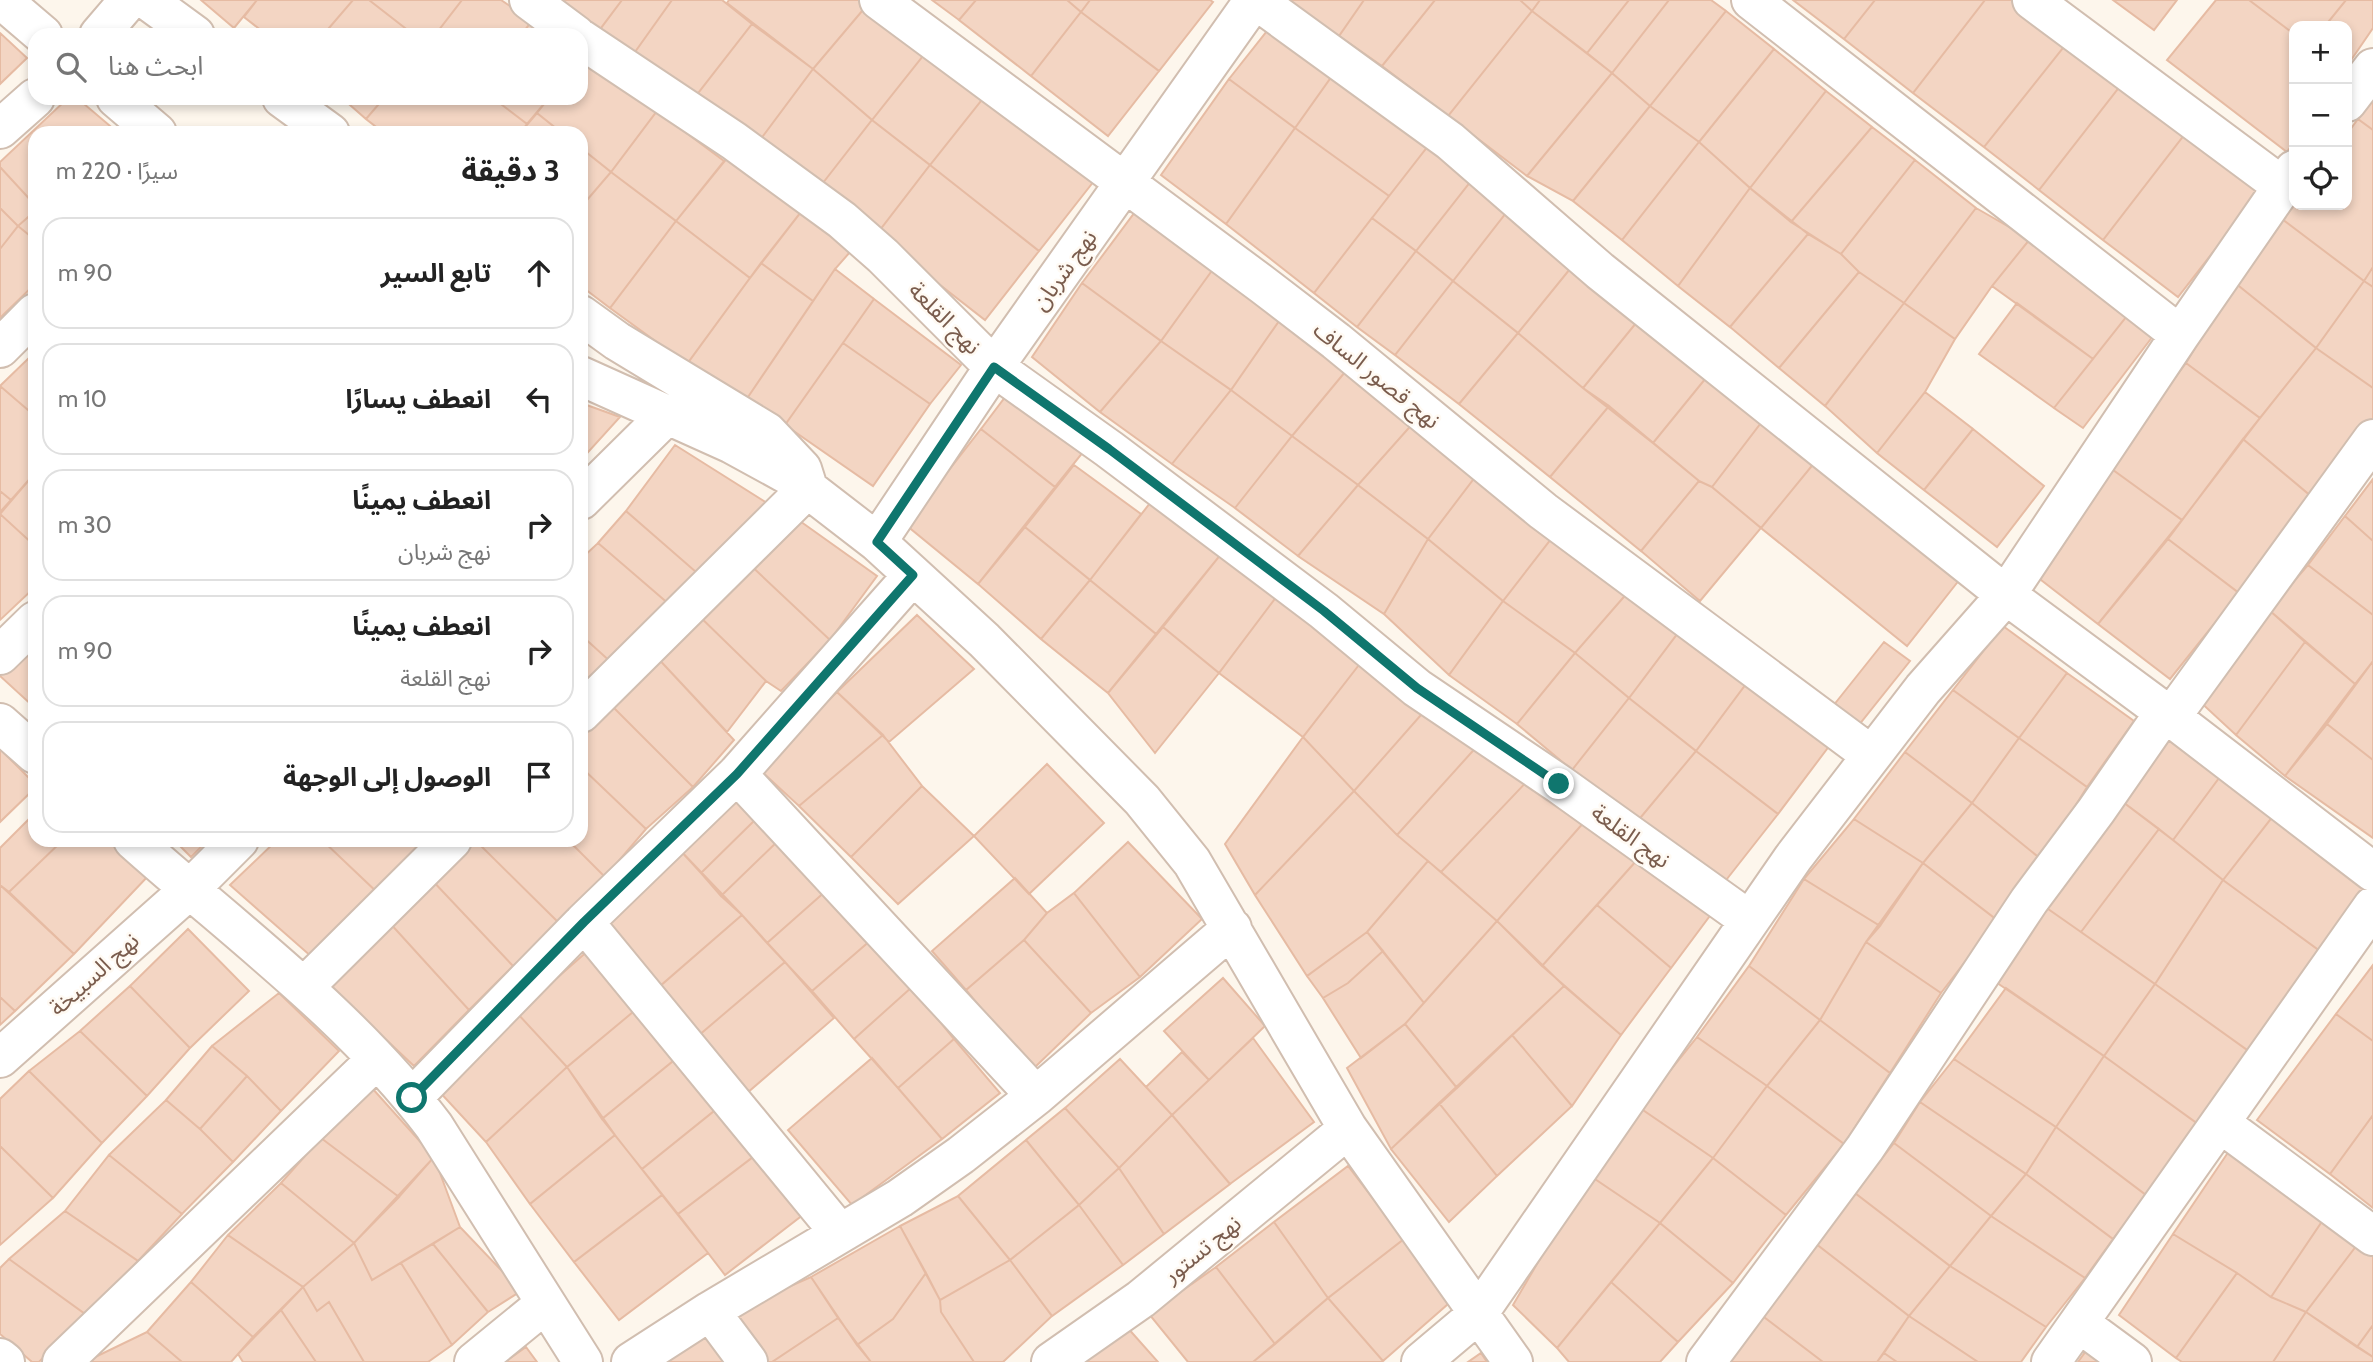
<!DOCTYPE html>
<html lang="ar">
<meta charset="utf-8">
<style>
body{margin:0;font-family:Cabin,"Noto Sans Arabic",sans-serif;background:#f6f6f6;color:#222;direction:rtl}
.controls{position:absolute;right:21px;top:21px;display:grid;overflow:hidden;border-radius:14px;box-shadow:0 4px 10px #0003}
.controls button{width:63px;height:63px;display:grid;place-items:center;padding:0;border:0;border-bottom:2px solid #e0e0e0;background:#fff;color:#222;font:35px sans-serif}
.stop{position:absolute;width:21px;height:21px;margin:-16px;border:5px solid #0f766e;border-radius:50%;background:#fff}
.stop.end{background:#0f766e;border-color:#fff;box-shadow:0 2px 7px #0008}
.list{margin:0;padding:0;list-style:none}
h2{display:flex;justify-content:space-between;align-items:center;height:91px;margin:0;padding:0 28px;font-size:30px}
h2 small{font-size:23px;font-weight:400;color:#767676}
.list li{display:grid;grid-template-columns:46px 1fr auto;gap:21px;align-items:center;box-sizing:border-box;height:112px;margin:0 14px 14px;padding:0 14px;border:2px solid #e0e0e0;border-radius:21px}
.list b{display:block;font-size:26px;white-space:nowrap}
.list p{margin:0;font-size:23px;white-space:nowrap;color:#767676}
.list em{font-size:23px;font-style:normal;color:#767676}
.icon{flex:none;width:38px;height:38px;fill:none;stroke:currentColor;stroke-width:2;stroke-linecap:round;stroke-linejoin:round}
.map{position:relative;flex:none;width:2373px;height:1362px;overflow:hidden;direction:ltr}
.search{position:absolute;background:#fff;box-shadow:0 4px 10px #0003;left:28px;top:28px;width:560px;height:77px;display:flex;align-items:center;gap:18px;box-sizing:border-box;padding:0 24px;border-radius:21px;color:#767676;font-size:26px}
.panel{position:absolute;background:#fff;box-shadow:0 4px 10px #0003;left:28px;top:126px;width:560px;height:721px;border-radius:21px;direction:rtl}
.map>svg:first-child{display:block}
.building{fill:#f3d5c3;stroke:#e6bba3;stroke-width:2}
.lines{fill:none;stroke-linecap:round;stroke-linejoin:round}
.minor-casing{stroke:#d1beb0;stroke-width:42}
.minor{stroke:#fff;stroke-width:38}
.route{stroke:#0f766e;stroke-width:9}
.labels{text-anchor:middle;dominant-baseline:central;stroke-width:5;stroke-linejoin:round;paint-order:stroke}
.street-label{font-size:23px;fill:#7a5c4d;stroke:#fffaf3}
</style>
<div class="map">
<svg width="2373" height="1362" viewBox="0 0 2373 1362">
<rect width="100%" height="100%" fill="#fdf6ec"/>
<path class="building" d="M201,0H257L234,28Z
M257,0H353L323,35H267L244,17Z
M353,0H369L414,35H323Z
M369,0H462L435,35H414Z
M462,0H501L532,21L521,35H435Z
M553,0H622L598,32Z
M622,0H672L635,52L598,32Z
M672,0H722L752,24L695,97L635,52Z
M729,0H863L868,4L813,69L727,3Z
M932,0H976L959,20Z
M976,0H1067L1081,12L1031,76L959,20Z
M1067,0H1090L1081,12Z
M1090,0H1210L1213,2L1159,71L1081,12Z
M1287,0H1364L1339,36Z
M1364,0H1435L1382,66L1339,36Z
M1435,0H1520L1532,11L1448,116L1382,66Z
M1520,0H1540L1532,11Z
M1540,0H1629L1587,53L1532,11Z
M1629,0H1669L1612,73L1587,53Z
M1669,0H1711L1726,11L1650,106L1612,73Z
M1793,0H1875L1844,39Z
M1875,0H1985L1913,93L1844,39Z
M1985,0H2012L2067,43L1984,147L1913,93Z
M2113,0H2177L2154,30Z
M2216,0H2249L2294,34V142L2287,152L2167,60Z
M2249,0H2346L2325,26H2294V34Z
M2346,0H2373V28L2347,66V26H2325Z
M868,4L927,51L872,120L813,69Z
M1532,11L1612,73L1527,176L1448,116Z
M1726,11L1774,49L1699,142L1650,106Z
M1081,12L1159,71L1108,136L1031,76Z
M532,21L551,35H521Z
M1274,22L1337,69L1295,128L1229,79Z
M752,24L813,69L757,144L695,97Z
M0,33L27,58L0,84Z
M2067,43L2121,85L2039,190L1984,147Z
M1774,49L1826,91L1750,188L1699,142Z
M927,51L985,96L930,165L872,120Z
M581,57L657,111L611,172L581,148V133H562L537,113L549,98H581Z
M813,69L872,120L819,188L757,144Z
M1337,69L1432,141L1389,196L1295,128Z
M1612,73L1650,106L1573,201L1527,176Z
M1229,79L1295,128L1226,224L1161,175Z
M2121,85L2185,134L2103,240L2039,190Z
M1826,91L1872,127L1791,222L1750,188Z
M985,96L1094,181L1039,251L930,165Z
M68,98H77L116,131L35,133V205L0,167V162Z
M342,98H384L366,119Z
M384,98H493L527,124L520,133H384L366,119Z
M493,98H549L527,124Z
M2373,99V130L2358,119Z
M1650,106L1699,142L1622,240L1573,201Z
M657,111L724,161L676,221L611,172Z
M537,113L562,133H520Z
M2358,119L2373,130V267L2364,281L2282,219L2294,203V205H2347V134Z
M872,120L930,165L876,235L819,188Z
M1872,127L1915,160L1841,254L1791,222Z
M1295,128L1389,196L1314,293L1226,224Z
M2185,134L2260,192L2178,297L2103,240Z
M1432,141L1475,176L1416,251L1372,218Z
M1699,142L1750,188L1678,286L1622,240Z
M736,147L808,203L750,278L676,221Z
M581,148L611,172L581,207Z
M1915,160L1976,208L1904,303L1859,272L1841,254Z
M930,165L1039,251L985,320L876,235Z
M0,167L35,205V211L18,226L0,208Z
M611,172L676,221L610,308L581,286V207Z
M1475,176L1513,204L1453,281L1416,251Z
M1750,188L1808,234L1730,327L1678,286Z
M808,203L858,243L835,269L813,301L761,263Z
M1513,204L1574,264L1518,333L1453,281Z
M0,208L18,226L0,249Z
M1138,208L1216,265L1161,341L1082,283Z
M1976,208L2030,239L1992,286L1955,339L1904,303Z
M35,211V240L18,226Z
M1372,218L1416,251L1357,327L1314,293Z
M2282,219L2364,281L2316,348L2234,282Z
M676,221L750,278L687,364L610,308Z
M18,226L35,240V284L0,318V249Z
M1808,234L1841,254L1859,272L1779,368L1730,327Z
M2030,239L2127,316L2093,359L1992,286Z
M1416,251L1453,281L1395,355L1357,327Z
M761,263L813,301L746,400L687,364Z
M1574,264L1641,317L1583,388L1518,333Z
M1216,265L1286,311L1231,390L1161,341Z
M2373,267V287L2364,281Z
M835,269L874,299L785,425L746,400Z
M1859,272L1904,303L1825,406L1779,368Z
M1453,281L1518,333L1459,404L1395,355Z
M2364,281L2373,287V388L2316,348Z
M2234,282L2316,348L2260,418L2186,363Z
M1082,283L1161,341L1100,412L1032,357Z
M874,299L961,365L930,404L843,343Z
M1904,303L1955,339L1925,392L1877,453L1825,406Z
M2017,303L2093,359L2054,408L1979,354Z
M1286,311L1350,366L1292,436L1231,390Z
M2127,316L2153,336L2083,428L2054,408Z
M1641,317L1710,373L1653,443L1583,388Z
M1518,333L1583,388L1609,406L1550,477L1459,404Z
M1161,341L1231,390L1172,464L1100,412Z
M843,343L930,404L873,486L785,425Z
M2316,348L2373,388V421L2312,497L2243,439Z
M35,352V416L0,386Z
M2186,363L2260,418L2182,520L2109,467Z
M1350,366L1415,421L1358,485L1292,436Z
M1710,373L1764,419L1712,487L1699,481L1653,443Z
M0,386L35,416V473L11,500L0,491Z
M1012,388L1088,446L1055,487L981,429Z
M1231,390L1292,436L1235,508L1172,464Z
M1925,392L1973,429L1924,490L1877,453Z
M581,403L620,417L581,460Z
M1609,406L1699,481L1641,551L1550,477Z
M1764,419L1815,462L1761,528L1712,487Z
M1415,421L1476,476L1428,539L1358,485Z
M981,429L1055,487L978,584L906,525Z
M1973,429L2044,486L1997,547L1924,490Z
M1292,436L1358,485L1298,556L1235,508Z
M2243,439L2312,497L2239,593L2168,539Z
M675,445L778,510L704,579L626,511Z
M1815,462L1960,579L1907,646L1761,528Z
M1074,465L1141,514L1090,580L1025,527Z
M2109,467L2182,520L2098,624L2032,573Z
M35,473V546L0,514Z
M1476,476L1555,534L1503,601L1428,539Z
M2373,479V541L2345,516Z
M1699,481L1712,487L1761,528L1700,601L1641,551Z
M1358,485L1428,539L1384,614L1298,556Z
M0,491L11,500L0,512Z
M1154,498L1222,553L1156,634L1090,580Z
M626,511L704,579L677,611L598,543Z
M0,514L35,546V587L0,620Z
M790,514L877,576L830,640L746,561Z
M2345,516L2373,541V615L2308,565Z
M1025,527L1090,580L1041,639L978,584Z
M1555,534L1629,591L1575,653L1503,601Z
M1428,539L1503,601L1449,675L1384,614Z
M2168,539L2239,593L2170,679L2098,624Z
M598,543L677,611L613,664L581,635V559Z
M1222,553L1277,596L1219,673L1163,627Z
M746,561L830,640L781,691L766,681L694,611Z
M2308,565L2373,615V661L2355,684L2269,610Z
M1090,580L1156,634L1108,693L1041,639Z
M1629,591L1684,625L1629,698L1575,653Z
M1277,596L1362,661L1303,737L1219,673Z
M1503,601L1575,653L1517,724L1449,675Z
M2269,610L2305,642L2236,735L2197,699Z
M694,611L766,681L727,732L653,653Z
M917,615L974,669L889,742L837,692Z
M1684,625L1752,676L1696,751L1629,698Z
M2003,626L2067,673L2019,738L1953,690Z
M1163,627L1219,673L1155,753L1108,693Z
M35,633V708L0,676V671Z
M581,635L613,664L581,696Z
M1884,642L1910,661L1858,726L1833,706Z
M2305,642L2355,684L2285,776L2236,735Z
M653,653L734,740L693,787L605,699Z
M1575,653L1629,698L1572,770L1517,724Z
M1362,661L1428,707L1354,791L1303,737Z
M2373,661V760L2327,724Z
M2067,673L2134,721L2087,787L2019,738Z
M1752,676L1833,741L1778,814L1696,751Z
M1953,690L2019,738L1972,803L1905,752Z
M837,692L883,735L799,806L759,769Z
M1629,698L1696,751L1636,823L1572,770Z
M605,699L693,787L646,829L581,767V725Z
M1428,707L1480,743L1397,835L1354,791Z
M2327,724L2373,760V838L2285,776Z
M2178,728L2228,766L2173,840L2123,802Z
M883,735L922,786L851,857L799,806Z
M1303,737L1354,791L1255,895L1225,844Z
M2019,738L2087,787L2042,860L1972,803Z
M1480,743L1532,776L1441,872L1397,835Z
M0,749L35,784V788L0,822Z
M1696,751L1778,814L1723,884L1636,823Z
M1905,752L1972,803L1923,863L1854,819Z
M1047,764L1104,823L1029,894L974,836Z
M2228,766L2277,811L2223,880L2173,840Z
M581,767L646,829L605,877L568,840H581Z
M1532,776L1585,821L1497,921L1441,872Z
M922,786L974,836L898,904L851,857Z
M736,791L759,816L701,873L678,848Z
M1354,791L1397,835L1428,861L1367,932L1307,976L1255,895Z
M2123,802L2159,829L2081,932L2041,904Z
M1972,803L2042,860L1997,920L1923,863Z
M2277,811L2367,886L2324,954L2223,880Z
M35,813V840H63L9,892L0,885V848Z
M759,816L780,839L721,896L701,873Z
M1854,819L1923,863L1880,926L1804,879Z
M1585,821L1637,860L1542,966L1497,921Z
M2159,829L2223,880L2155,984L2081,932Z
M780,839L827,890L767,943L742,915L721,896Z
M63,840H113L150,874L74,954L9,892Z
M174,840H208L191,857Z
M277,840H322L380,895L313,958L230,885Z
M322,840H421L429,848L380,895Z
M475,840H568L605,877L561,925Z
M475,840L561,925L513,966L430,878Z
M1128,842L1202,919L1140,977L1074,893Z
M678,848L742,915L659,987L600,922Z
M1637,860L1712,913L1671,968L1597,905Z
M1428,861L1497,921L1424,1003L1367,932Z
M1923,863L1997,920L1941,993L1866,942Z
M430,878L513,966L469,1010L388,921Z
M1015,878L1047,913L1024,940L966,990L932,951Z
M1804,879L1880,926L1866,942L1820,1020L1749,966Z
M2223,880L2324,954L2250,1052L2155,984Z
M0,885L74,954L15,1011L0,997Z
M827,890L871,940L812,991L767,943Z
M1074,893L1140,977L1091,1013L1024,940L1047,913Z
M2041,904L2155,984L2104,1056L1990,978Z
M1597,905L1671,968L1621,1035L1542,966Z
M742,915L785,962L698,1036L659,987Z
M388,921L469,1010L414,1066L325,982Z
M1497,921L1564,986L1457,1088L1405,1024Z
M188,929L249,991L190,1048L130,986Z
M1367,932L1383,951L1348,983L1323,998L1307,976Z
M871,940L912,987L854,1039L812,991Z
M1024,940L1091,1013L1032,1070L966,990Z
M1866,942L1941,993L1890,1073L1820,1020Z
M590,949L639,1007L567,1067L517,1013Z
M1383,951L1424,1003L1405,1024L1361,1058L1323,998L1348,983Z
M785,962L834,1018L747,1093L698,1036Z
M2373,965V1041L2336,1014Z
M1749,966L1820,1020L1767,1086L1697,1037Z
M1223,978L1265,1026L1209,1080L1164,1031Z
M2155,984L2250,1052L2198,1124L2104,1056Z
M130,986L190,1048L147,1096L80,1031Z
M1564,986L1621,1035L1572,1106L1512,1035Z
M912,987L954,1039L898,1088L854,1039Z
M2006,988L2104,1056L2056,1127L1954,1059Z
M279,993L339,1051L281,1111L247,1076L212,1046Z
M0,997L15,1011L0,1025Z
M639,1007L678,1057L602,1119L567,1067Z
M517,1013L567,1067L486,1142L436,1088Z
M2336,1014L2373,1041V1115L2330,1174L2257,1120Z
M1820,1020L1890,1073L1844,1144L1767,1086Z
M1405,1024L1457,1088L1391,1149L1347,1068Z
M80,1031L147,1096L102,1143L29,1071Z
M1512,1035L1572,1106L1497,1176L1439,1103Z
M1697,1037L1767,1086L1713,1158L1640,1108Z
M1253,1038L1314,1122L1230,1184L1172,1115Z
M954,1039L1000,1093L942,1139L898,1088Z
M212,1046L247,1076L200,1129L166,1100Z
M1182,1052L1209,1080L1172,1115L1146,1087Z
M2104,1056L2198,1124L2146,1195L2056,1127Z
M678,1057L719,1107L642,1169L602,1119Z
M872,1058L942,1139L852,1205L788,1130Z
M1120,1059L1172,1115L1119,1168L1065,1108Z
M1954,1059L2056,1127L2026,1174L1920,1102Z
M567,1067L615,1135L530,1204L486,1142Z
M29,1071L102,1143L53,1198L0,1146V1099Z
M247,1076L281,1111L233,1162L200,1129Z
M1767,1086L1844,1144L1786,1215L1713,1158Z
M372,1088L434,1157L399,1197L321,1138Z
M166,1100L200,1129L233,1162L182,1214L109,1155Z
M1920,1102L2026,1174L1991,1216L1894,1143Z
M1439,1103L1497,1176L1449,1222L1391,1149Z
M719,1107L757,1154L678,1214L642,1169Z
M1065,1108L1119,1168L1079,1205L1026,1140Z
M1640,1108L1713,1158L1660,1223L1589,1175Z
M1172,1115L1230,1184L1164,1234L1119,1168Z
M2373,1115V1208L2330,1174Z
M2056,1127L2146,1195L2113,1239L2026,1174Z
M615,1135L662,1195L574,1262L530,1204Z
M321,1138L399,1197L354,1243L281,1183Z
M1026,1140L1079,1205L1010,1260L958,1196Z
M1894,1143L1991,1216L1950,1266L1855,1193Z
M0,1146L53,1198L0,1245Z
M2229,1151L2327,1214L2271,1297L2237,1273L2173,1234Z
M757,1154L804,1214L725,1275L678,1214Z
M109,1155L182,1214L138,1261L65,1211Z
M434,1157L460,1227L372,1280L354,1243Z
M1713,1158L1786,1215L1733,1283L1660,1223Z
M1348,1166L1404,1239L1328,1298L1274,1222Z
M1119,1168L1164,1234L1123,1265L1079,1205Z
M2026,1174L2113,1239L2085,1278L1991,1216Z
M1589,1175L1660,1223L1557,1348L1513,1305Z
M281,1183L354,1243L303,1287L228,1235Z
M1855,1193L1950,1266L1909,1316L1815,1243Z
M662,1195L708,1253L619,1320L574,1262Z
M958,1196L1010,1260L940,1300L900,1226Z
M1079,1205L1123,1265L1052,1316L1010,1260Z
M65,1211L138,1261L85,1314L9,1259Z
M2327,1214L2360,1241L2306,1312L2271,1297Z
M1991,1216L2085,1278L2046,1327L1950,1266Z
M1274,1222L1328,1298L1275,1344L1216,1267Z
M1660,1223L1733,1283L1678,1342L1611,1282Z
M900,1226L926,1273L893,1319L857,1345L811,1277Z
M460,1227L521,1291L488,1312L433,1244Z
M2173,1234L2237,1273L2176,1358L2119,1315Z
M228,1235L303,1287L253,1337L191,1282Z
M1404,1239L1448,1304L1383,1361L1328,1298Z
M2360,1241L2373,1250V1325L2357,1347L2306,1312Z
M354,1243L372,1280L401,1263L452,1345L428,1362H364L329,1302L317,1311L303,1287Z
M1815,1243L1909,1316L1877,1362H1823L1760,1314Z
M433,1244L488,1312L452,1345L401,1263Z
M9,1259L85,1314L39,1362H32L0,1334V1268Z
M1010,1260L1052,1316L1003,1362H974L941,1312L940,1300Z
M1950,1266L2046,1327L2021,1362H1978L1909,1316Z
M1216,1267L1275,1344L1253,1362H1188L1149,1314Z
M926,1273L940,1300L941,1312L974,1362H871L857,1345L893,1319Z
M2237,1273L2271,1297L2306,1312L2273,1362H2182L2176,1358Z
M811,1277L838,1318L772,1362H759L723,1316Z
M191,1282L253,1337L231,1362H182L147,1332Z
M1611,1282L1678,1342L1660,1362H1569L1557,1348Z
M303,1287L317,1311L329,1302L364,1362H316L281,1310Z
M1328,1298L1383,1361L1381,1362H1253Z
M281,1310L316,1362H243L238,1354Z
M2306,1312L2373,1357V1362H2273Z
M1760,1314L1823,1362H1721Z
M1909,1316L1978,1362H1897L1884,1353Z
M838,1318L871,1362H772Z
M2373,1325V1357L2357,1347Z
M1126,1326L1158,1362H1085Z
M147,1332L182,1362H85Z
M712,1333L735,1362H661Z
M526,1347L537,1362H505Z
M2086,1351L2101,1362H2078Z
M1481,1353L1487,1362H1468Z
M1884,1353L1897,1362H1877Z"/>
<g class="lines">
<g class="minor-casing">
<path id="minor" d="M2,0L43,35
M147,0L195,35
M529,0L576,35
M879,0L1263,285L1336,341L1543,511L1871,755
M1256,0L1450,141L1600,271L2006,595L2171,717L2373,872
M1751,0L2180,335
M2032,0L2282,186
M99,35L129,0
M581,39L734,141L842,220L883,256L994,367L1109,449L1324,611L1417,688L1559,784L1749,920
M116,98L157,133
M282,98L330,133
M2347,102L2373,68
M0,129L35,98
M581,315L617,341L767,432L802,469L808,488L581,713
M0,348L35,313
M581,376L732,444L794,478L877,542L984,640L1142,800L1192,862L1348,1129L1513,1362
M581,500L668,414
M877,542L994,367L1254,0
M0,655L35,621
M2171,717L2373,439
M0,723L35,754
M737,774L1036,1096
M133,840C236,932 350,1015 434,1126L583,1362
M584,922L839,1232
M304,987L452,840
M0,1058L189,890L239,840
M412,1098L584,922L737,774L913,575
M2220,1123L2373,1236
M710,1311L748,1362
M2079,1323L2132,1362
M0,1358L5,1362
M62,1362L377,1059
M474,1362L545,1304
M631,1362L710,1311L900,1198L961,1155L1036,1096L1232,928
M1051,1362L1141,1299L1348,1129
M1421,1362L1478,1314L1793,858L1923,689L2006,595L2180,335L2294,170
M1706,1362L1865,1148L2029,901L2096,811L2164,713
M2051,1362L2373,906"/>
</g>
<use href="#minor" class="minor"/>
</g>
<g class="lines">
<path class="route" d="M412,1098L584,922L737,774L913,575L877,542L994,367L1109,449L1324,611L1417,688L1559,784"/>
</g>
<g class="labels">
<g class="street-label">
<text transform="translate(1064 270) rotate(-54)">نهج شربان</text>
<text transform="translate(945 318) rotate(45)">نهج القلعة</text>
<text transform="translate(1377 375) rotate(39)">نهج قصور الساف</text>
<text transform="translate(1631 836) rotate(36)">نهج القلعة</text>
<text transform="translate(94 974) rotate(-42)">نهج السبيخة</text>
<text transform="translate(1202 1249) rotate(-39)">نهج تستور</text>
</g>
</g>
</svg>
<div class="controls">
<button>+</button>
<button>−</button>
<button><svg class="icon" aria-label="locate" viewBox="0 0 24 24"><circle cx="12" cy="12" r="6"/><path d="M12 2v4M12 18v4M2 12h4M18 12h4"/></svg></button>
</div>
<div class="stop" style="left:412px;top:1098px"></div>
<div class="stop end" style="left:1559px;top:784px"></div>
<div class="search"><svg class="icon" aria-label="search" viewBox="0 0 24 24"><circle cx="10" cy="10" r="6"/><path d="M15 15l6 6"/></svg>ابحث هنا</div>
<section class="panel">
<h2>3 دقيقة<small>سيرًا · 220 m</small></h2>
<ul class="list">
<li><svg class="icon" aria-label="ahead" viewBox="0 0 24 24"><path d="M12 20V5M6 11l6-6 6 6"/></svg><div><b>تابع السير</b></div><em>90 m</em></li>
<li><svg class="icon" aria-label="left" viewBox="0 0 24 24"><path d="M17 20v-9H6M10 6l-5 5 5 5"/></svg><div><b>انعطف يسارًا</b></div><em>10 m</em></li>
<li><svg class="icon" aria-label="right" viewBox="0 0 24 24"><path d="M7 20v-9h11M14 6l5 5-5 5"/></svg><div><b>انعطف يمينًا</b><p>نهج شربان</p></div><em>30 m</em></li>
<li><svg class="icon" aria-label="right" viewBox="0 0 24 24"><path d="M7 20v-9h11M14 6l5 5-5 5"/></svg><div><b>انعطف يمينًا</b><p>نهج القلعة</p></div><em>90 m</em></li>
<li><svg class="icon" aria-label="arrive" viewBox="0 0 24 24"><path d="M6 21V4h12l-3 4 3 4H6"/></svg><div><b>الوصول إلى الوجهة</b></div></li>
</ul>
</section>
</div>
